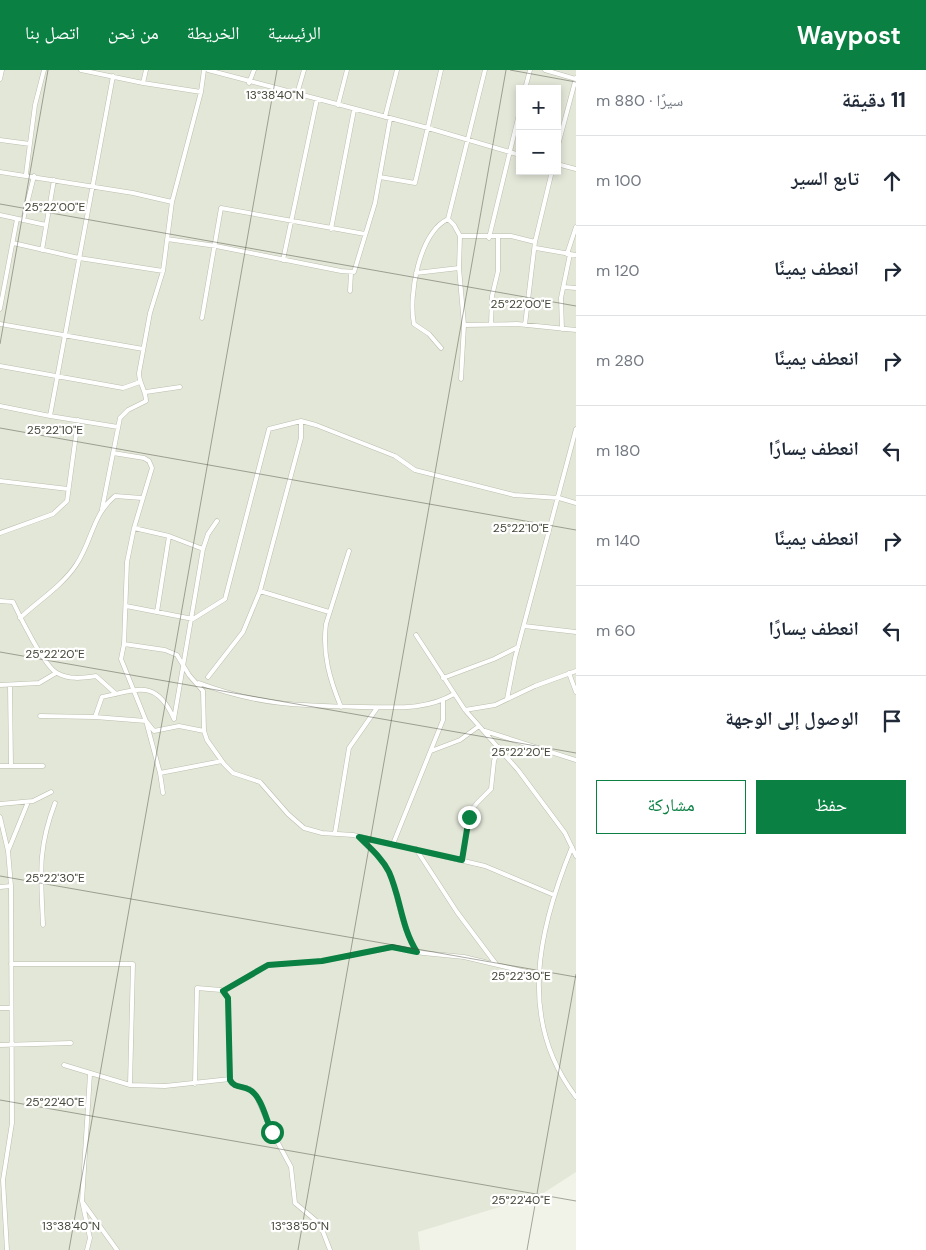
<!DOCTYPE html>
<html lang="ar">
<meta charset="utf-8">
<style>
body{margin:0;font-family:"DM Sans","Noto Naskh Arabic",sans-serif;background:#f6f6f7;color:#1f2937;direction:rtl}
.controls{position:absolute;right:15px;top:15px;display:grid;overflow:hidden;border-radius:0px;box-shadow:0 2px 8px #0003}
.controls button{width:45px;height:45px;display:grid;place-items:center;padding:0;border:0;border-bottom:1px solid #e0e1e3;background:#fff;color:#1f2937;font:25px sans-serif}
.stop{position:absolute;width:15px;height:15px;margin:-11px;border:4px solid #0b8043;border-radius:50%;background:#fff}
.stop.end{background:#0b8043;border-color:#fff;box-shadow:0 1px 5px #0008}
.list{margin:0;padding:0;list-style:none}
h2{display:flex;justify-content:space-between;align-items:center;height:65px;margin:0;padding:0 20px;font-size:21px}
h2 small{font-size:16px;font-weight:400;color:#747a83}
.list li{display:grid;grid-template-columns:32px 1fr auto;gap:15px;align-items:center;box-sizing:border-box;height:90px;padding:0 20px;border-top:1px solid #e0e1e3}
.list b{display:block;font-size:19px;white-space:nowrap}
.list em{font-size:16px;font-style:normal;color:#747a83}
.actions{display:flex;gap:10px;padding:15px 20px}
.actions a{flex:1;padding:11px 0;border:1px solid #0b8043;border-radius:0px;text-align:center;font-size:18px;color:#0b8043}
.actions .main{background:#0b8043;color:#fff}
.icon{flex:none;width:28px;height:28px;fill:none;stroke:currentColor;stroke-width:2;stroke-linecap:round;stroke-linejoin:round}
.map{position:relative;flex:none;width:576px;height:1180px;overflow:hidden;direction:ltr}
header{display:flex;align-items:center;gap:30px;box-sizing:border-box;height:70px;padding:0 25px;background:#0b8043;color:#fff}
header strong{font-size:24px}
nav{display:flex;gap:28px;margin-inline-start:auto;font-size:18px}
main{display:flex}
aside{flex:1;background:#fff}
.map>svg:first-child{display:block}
.residential{fill:#e3e7d8;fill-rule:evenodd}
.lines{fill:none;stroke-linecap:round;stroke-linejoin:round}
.minor-casing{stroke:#babeac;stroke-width:5}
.minor{stroke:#fff;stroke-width:4}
.route{stroke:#0b8043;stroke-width:6}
.ticks{fill:none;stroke:#444738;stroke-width:1;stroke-opacity:0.45}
.ticks-label{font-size:12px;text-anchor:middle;fill:#444738;stroke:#fff;stroke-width:4.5;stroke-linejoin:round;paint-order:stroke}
</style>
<header>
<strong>Waypost</strong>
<nav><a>الرئيسية</a><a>الخريطة</a><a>من نحن</a><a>اتصل بنا</a></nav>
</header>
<main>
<aside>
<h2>11 دقيقة<small>سيرًا · 880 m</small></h2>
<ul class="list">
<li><svg class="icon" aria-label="ahead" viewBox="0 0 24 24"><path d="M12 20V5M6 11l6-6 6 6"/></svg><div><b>تابع السير</b></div><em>100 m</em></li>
<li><svg class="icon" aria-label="right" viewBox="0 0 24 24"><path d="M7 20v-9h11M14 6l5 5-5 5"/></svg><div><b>انعطف يمينًا</b></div><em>120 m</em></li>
<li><svg class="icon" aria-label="right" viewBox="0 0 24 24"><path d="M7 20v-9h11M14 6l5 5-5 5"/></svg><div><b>انعطف يمينًا</b></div><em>280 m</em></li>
<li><svg class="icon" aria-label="left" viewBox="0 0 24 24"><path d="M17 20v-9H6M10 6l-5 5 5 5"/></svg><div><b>انعطف يسارًا</b></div><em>180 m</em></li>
<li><svg class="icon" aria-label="right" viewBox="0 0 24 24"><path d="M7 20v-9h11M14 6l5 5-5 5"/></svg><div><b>انعطف يمينًا</b></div><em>140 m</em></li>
<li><svg class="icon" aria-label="left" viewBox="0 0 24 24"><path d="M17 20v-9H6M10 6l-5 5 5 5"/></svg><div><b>انعطف يسارًا</b></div><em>60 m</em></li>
<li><svg class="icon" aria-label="arrive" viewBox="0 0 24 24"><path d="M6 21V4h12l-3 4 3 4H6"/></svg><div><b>الوصول إلى الوجهة</b></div></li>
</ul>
<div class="actions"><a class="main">حفظ</a><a>مشاركة</a></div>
</aside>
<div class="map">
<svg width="576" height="1180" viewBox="0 0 576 1180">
<rect width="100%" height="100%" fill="#f1f3e9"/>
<path class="residential" d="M0,0H576V1102L542,1124L418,1162L420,1180H0ZM520,19H557V101H520Z"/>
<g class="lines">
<g class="minor-casing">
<path id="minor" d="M81,0L143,13L201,22
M208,0L428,58L520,85
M545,0L576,9
M0,9L2,0
M143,13L146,0
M249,13L254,0
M525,19L530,0
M297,24L304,0
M338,35L347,0
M385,47L397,0
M0,70L30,74
M557,79L576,8
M557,94L576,99
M0,102L133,123L172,132
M26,104L35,35L44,0
M380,107L415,113L441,0
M0,145L46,155
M448,149L454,155L460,166L459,198L464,255L461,309
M23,150L34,106
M331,159L354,40
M460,166H511L535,172
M489,168L520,40
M167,169L216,176L341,201L354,202L375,133L390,49
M13,173L79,188L163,201
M536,178L576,185
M42,180L54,110
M567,184L576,157
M283,190L317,29
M416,203L459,198
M564,217L576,218
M350,221L351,203
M0,239L17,149
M202,248L221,138L365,164
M0,254L143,279
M464,255L517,254L576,260
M491,255L492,226L498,201V167
M525,255L535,172L552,101
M562,259L561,228L570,184
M441,278L429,264L414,254C408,226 419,163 448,149L485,0
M0,296L123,318L140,312
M146,322L180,317
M0,336L50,346L113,6
M50,346L118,357
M113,383L144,388L149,391L152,398L134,458L127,492L124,574L121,589L146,651L160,703L163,723
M0,411L68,419
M102,439L120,348L128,340L146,331C146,320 139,314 139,303L150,243L163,201L172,132L201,22L204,0
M134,458L169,466L203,479
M0,463L53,444L67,431L78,350
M260,521L301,368V351
M0,531L13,532C20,547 44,596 57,603C70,610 82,608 96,606L116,624
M126,536L193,549L225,529L269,359L301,351L316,355L395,386L415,400L514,425L559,428L576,433
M157,542L169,466
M20,548C38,531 62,516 76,495C92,472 92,445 115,426L142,428
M524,556L576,562
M416,565L465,640L518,700L565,763L576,786
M124,574L165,580L177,585L189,605L203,621L204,661L207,670L224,694L233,703L260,712L288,744L304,758L322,763L353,765L485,796L554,825
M569,603L576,622
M208,607L243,562L260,521L329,542
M443,608L494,589L518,577
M199,613C257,635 301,636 361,637C393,637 425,641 454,624
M0,615L39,613L56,603
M10,615L11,696
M507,629L515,588L576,359
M341,637C330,610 322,584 326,554L349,481
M465,640L495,635L535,616L576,601
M40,646L95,647L146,651L154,661L179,656L204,661
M95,647L102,627C137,620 156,608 174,649
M174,649L203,479L208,464L217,451
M485,661L576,690
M431,681L460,670L479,656
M0,696H43
M160,703L222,691
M0,734L33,731L51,722
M0,747L8,781L11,816L12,1053L3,1110L7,1180
M335,763L349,678L377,638
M360,768C371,779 384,790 390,804C400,831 401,858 417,882
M393,774L443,650V630
M572,777C538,860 517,950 576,1027
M416,779L457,842L496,894
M8,781L28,732
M462,790L470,742L477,733L491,719L494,691L499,677
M41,811L83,809
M0,817L11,816
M43,855C41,806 37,780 55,733
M11,894H133L130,1015
M223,921L268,895L322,891L392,877L423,883L464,887L539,905
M0,938H11
M0,975L71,973
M64,995L130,1015L165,1016L230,1009
M195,1014L197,918L221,920L228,927L230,1009L234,1015L250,1019L256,1025L272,1062L291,1097L295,1133L320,1154L330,1180
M83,1133L117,1180
M87,1180L90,1168L82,1131L90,1004"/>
</g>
<use href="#minor" class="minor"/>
</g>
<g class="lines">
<path class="route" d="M272,1062C266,1050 262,1027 250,1020C242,1015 235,1019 230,1010L228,928L223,921L268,895L322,891L392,877L417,882C401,857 401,829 389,802C382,788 370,778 359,767L462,790L469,747"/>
</g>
<path class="ticks" d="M510,0L576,12M0,134L576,236M0,274L48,0M0,358L576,460M0,582L576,683M0,806L576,907M0,1030L576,1131M69,1180L277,0M298,1180L506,0M527,1180L576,904"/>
<g class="ticks-label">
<text x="275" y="29">13°38'40"N</text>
<text x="55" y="141">25°22'00"E</text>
<text x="521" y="238">25°22'00"E</text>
<text x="55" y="364">25°22'10"E</text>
<text x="521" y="462">25°22'10"E</text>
<text x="55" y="588">25°22'20"E</text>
<text x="521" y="686">25°22'20"E</text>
<text x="55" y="812">25°22'30"E</text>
<text x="521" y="910">25°22'30"E</text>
<text x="55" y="1036">25°22'40"E</text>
<text x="521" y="1134">25°22'40"E</text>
<text x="71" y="1160">13°38'40"N</text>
<text x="300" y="1160">13°38'50"N</text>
</g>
</svg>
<div class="controls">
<button>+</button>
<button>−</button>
</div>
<div class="stop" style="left:272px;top:1062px"></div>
<div class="stop end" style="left:469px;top:747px"></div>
</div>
</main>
